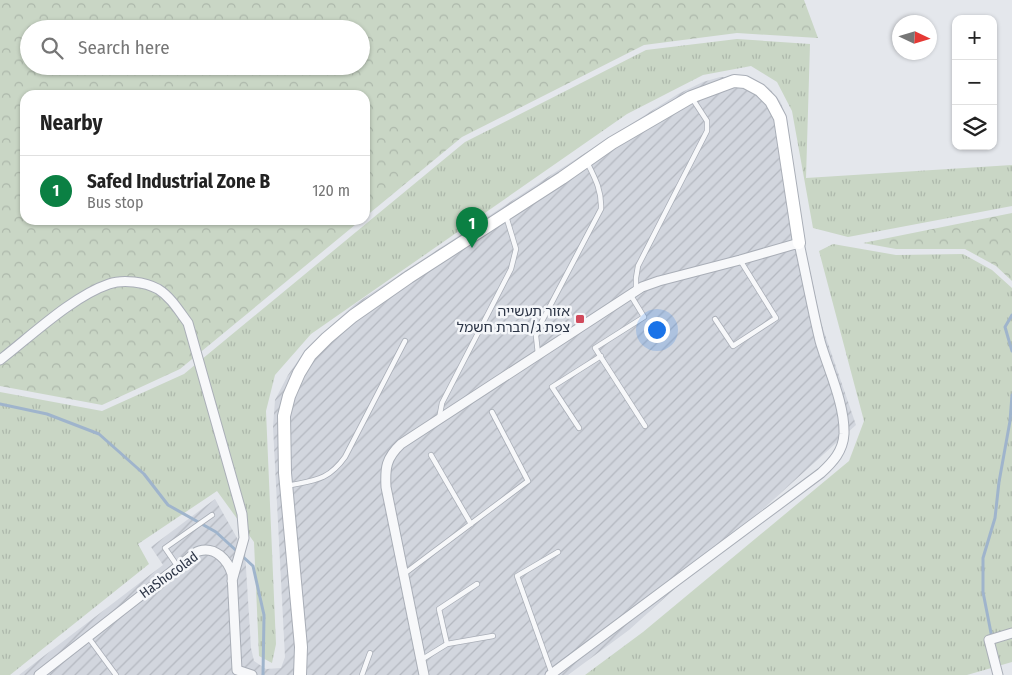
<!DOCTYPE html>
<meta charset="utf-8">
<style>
body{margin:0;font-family:"Fira Sans Condensed","Noto Sans Hebrew",sans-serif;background:#f2f2f2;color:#222}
.controls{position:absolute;right:15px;top:15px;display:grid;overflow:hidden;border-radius:10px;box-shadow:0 1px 4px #0004}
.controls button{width:45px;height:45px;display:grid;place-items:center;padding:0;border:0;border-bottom:1px solid #e0e0e0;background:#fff;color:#222;font:25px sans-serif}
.compass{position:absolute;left:892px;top:15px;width:45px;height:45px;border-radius:50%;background:#fff;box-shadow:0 1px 4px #0004;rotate:94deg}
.you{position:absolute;left:656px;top:329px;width:18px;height:18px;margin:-12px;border:4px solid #fff;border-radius:50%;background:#1a73e8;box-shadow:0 0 0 8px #1a73e833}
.badge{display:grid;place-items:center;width:32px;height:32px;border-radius:50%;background:#0b8043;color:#fff;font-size:16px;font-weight:700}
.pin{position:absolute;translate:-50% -41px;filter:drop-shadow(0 1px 2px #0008)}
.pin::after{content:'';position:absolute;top:26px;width:18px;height:15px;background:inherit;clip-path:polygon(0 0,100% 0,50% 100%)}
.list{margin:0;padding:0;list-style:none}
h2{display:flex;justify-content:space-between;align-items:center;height:65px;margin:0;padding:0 20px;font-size:21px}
h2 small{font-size:16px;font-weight:400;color:#767676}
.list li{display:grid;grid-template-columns:32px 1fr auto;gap:15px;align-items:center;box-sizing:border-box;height:70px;padding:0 20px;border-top:1px solid #e0e0e0}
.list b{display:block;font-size:19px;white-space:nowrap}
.list p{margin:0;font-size:16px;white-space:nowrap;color:#767676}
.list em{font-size:16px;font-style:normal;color:#767676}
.icon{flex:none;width:28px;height:28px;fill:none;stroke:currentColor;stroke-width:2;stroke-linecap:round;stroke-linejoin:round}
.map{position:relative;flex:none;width:1012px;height:675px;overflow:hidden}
.search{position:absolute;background:#fff;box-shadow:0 1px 4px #0004;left:20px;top:20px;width:350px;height:55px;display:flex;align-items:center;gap:12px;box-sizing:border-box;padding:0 18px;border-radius:28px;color:#767676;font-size:19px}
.panel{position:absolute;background:#fff;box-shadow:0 1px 4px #0004;left:20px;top:90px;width:350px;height:135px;border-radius:15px}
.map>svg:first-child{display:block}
.industrial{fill:url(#industrial-furrows)}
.grass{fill:url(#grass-tufts)}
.forest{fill:url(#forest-crowns);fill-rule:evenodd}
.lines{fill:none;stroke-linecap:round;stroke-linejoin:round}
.stream{stroke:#9fb4cc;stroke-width:3}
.lane-casing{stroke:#a9aeb7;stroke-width:6}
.street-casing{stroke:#a9aeb7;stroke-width:11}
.secondary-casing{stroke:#a9aeb7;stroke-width:14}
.lane{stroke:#f7f8fa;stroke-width:4.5}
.street{stroke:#f7f8fa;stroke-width:9}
.secondary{stroke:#fff;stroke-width:12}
.poi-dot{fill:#d1495b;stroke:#f4f6f9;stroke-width:2}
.labels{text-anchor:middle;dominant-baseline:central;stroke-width:5;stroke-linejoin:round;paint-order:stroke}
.poi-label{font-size:14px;fill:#2b3445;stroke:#f4f6f9;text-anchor:end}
.street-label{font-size:14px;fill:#2b3445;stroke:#f4f6f9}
</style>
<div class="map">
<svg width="1012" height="675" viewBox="0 0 1012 675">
<defs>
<pattern id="industrial-furrows" width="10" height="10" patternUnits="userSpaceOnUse" patternTransform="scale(1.25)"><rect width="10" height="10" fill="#d2d6de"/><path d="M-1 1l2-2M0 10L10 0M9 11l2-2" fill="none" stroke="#b4b8c0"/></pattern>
<pattern id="grass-tufts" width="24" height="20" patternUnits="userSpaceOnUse" patternTransform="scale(1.25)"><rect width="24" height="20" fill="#c9d6c5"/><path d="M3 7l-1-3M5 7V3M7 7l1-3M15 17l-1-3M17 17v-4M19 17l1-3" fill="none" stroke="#adb8ab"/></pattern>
<pattern id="forest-crowns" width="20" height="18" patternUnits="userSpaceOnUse" patternTransform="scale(1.25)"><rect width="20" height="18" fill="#c9d6c5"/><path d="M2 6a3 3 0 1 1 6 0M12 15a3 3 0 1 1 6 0" fill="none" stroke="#adb8ab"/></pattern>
</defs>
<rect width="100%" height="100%" fill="#e4e7ec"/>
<path class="industrial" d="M720,77H737L755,80L769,88L780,101L787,118L804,242L821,323L856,425L629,630L568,675H19L163,565L151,547L215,499L245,552L251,648L254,661L266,669L281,668L285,657L273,427L275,400L288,375L306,349L355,304L554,173L678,94L703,82Z"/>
<path class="grass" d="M737,39L810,44L806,178L1012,165V206L848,237L813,228L792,111L777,82L751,66L703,75L627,114L311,334L275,375L266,411L276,644L272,663L259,656L254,542L217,491L138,544L149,564L10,675H0V392L102,411L184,374L465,142L646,50Z
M833,244L896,255L963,254L992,270L1012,288V662L967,675H585L643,632L849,461L864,421L819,251Z"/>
<path class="forest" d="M0,0H804L818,38L737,33L644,45L462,137L365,217V95H25V220H361L180,369L102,405L0,386ZM29,29H361V66H29Z
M1012,213V281L996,266L965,249H896L863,243Z"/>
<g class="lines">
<path class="stream" d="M1012,315L1005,327L1012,351
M0,404L47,414L99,434L144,474L168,505L216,532L253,566L264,615L263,675
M992,638L983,592V558L995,518L999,482L1010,421L1012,395"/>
<g class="lane-casing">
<path id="lane" d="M636,291V278L638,266L707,131V121L692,98
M630,294L644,317L595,348L645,426
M715,319L733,346L776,318L740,260
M538,354L536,336L540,325L601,209C602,191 595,178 587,162
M439,419L442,403L511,269L516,249L506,216
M579,428L552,387L601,356
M431,455L471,524
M287,486C314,480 328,481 345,457L405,341
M178,567L165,548L212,515
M404,574L528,481L492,412
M477,584L439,609L447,644L493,636
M88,637L116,675
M421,660L447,644
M552,674L517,576L558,552
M362,675L370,653"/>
</g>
<g class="street-casing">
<path id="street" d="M0,360C31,336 73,296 109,284C123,279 145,282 158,289C171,297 179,311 188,323L242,514L244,538L232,581
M39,675L189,558C191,556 195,552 199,551C215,546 228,560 232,574L237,670L252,675
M424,675L386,487C385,468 386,458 401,444L642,287L659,281L740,260L799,243C806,275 812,308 820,341C828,369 845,404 844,434C843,451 833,462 821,473L550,675
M998,675L989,640L1012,633"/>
</g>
<g class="secondary-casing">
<path id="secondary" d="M300,675L301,647L285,473L284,416L289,396L299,373L310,355L327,338L353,316L409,277L562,178L612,143L691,97L734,81L745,82L760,90L771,101L780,118L799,243"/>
</g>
<use href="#lane" class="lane"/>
<use href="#street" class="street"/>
<use href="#secondary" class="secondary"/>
</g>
<rect class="poi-dot" x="575" y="314" width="10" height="10" rx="2.5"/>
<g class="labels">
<g class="poi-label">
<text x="570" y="311">אזור תעשייה<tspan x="570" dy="16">צפת ג/חברת חשמל</tspan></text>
</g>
<g class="street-label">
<text transform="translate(169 575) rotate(-36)">HaShocolad</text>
</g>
</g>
</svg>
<div class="controls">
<button>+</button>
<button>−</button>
<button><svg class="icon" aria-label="layers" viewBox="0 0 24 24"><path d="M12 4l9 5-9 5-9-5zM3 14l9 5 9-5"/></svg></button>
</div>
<svg class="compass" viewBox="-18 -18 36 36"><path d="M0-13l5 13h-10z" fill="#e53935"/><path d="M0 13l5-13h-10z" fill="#767676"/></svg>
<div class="you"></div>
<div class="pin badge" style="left:472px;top:248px">1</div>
<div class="search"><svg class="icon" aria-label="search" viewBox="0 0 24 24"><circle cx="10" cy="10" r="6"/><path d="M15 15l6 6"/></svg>Search here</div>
<section class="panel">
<h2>Nearby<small></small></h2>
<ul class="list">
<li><span class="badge">1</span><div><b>Safed Industrial Zone B</b><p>Bus stop</p></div><em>120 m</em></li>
</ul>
</section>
</div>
